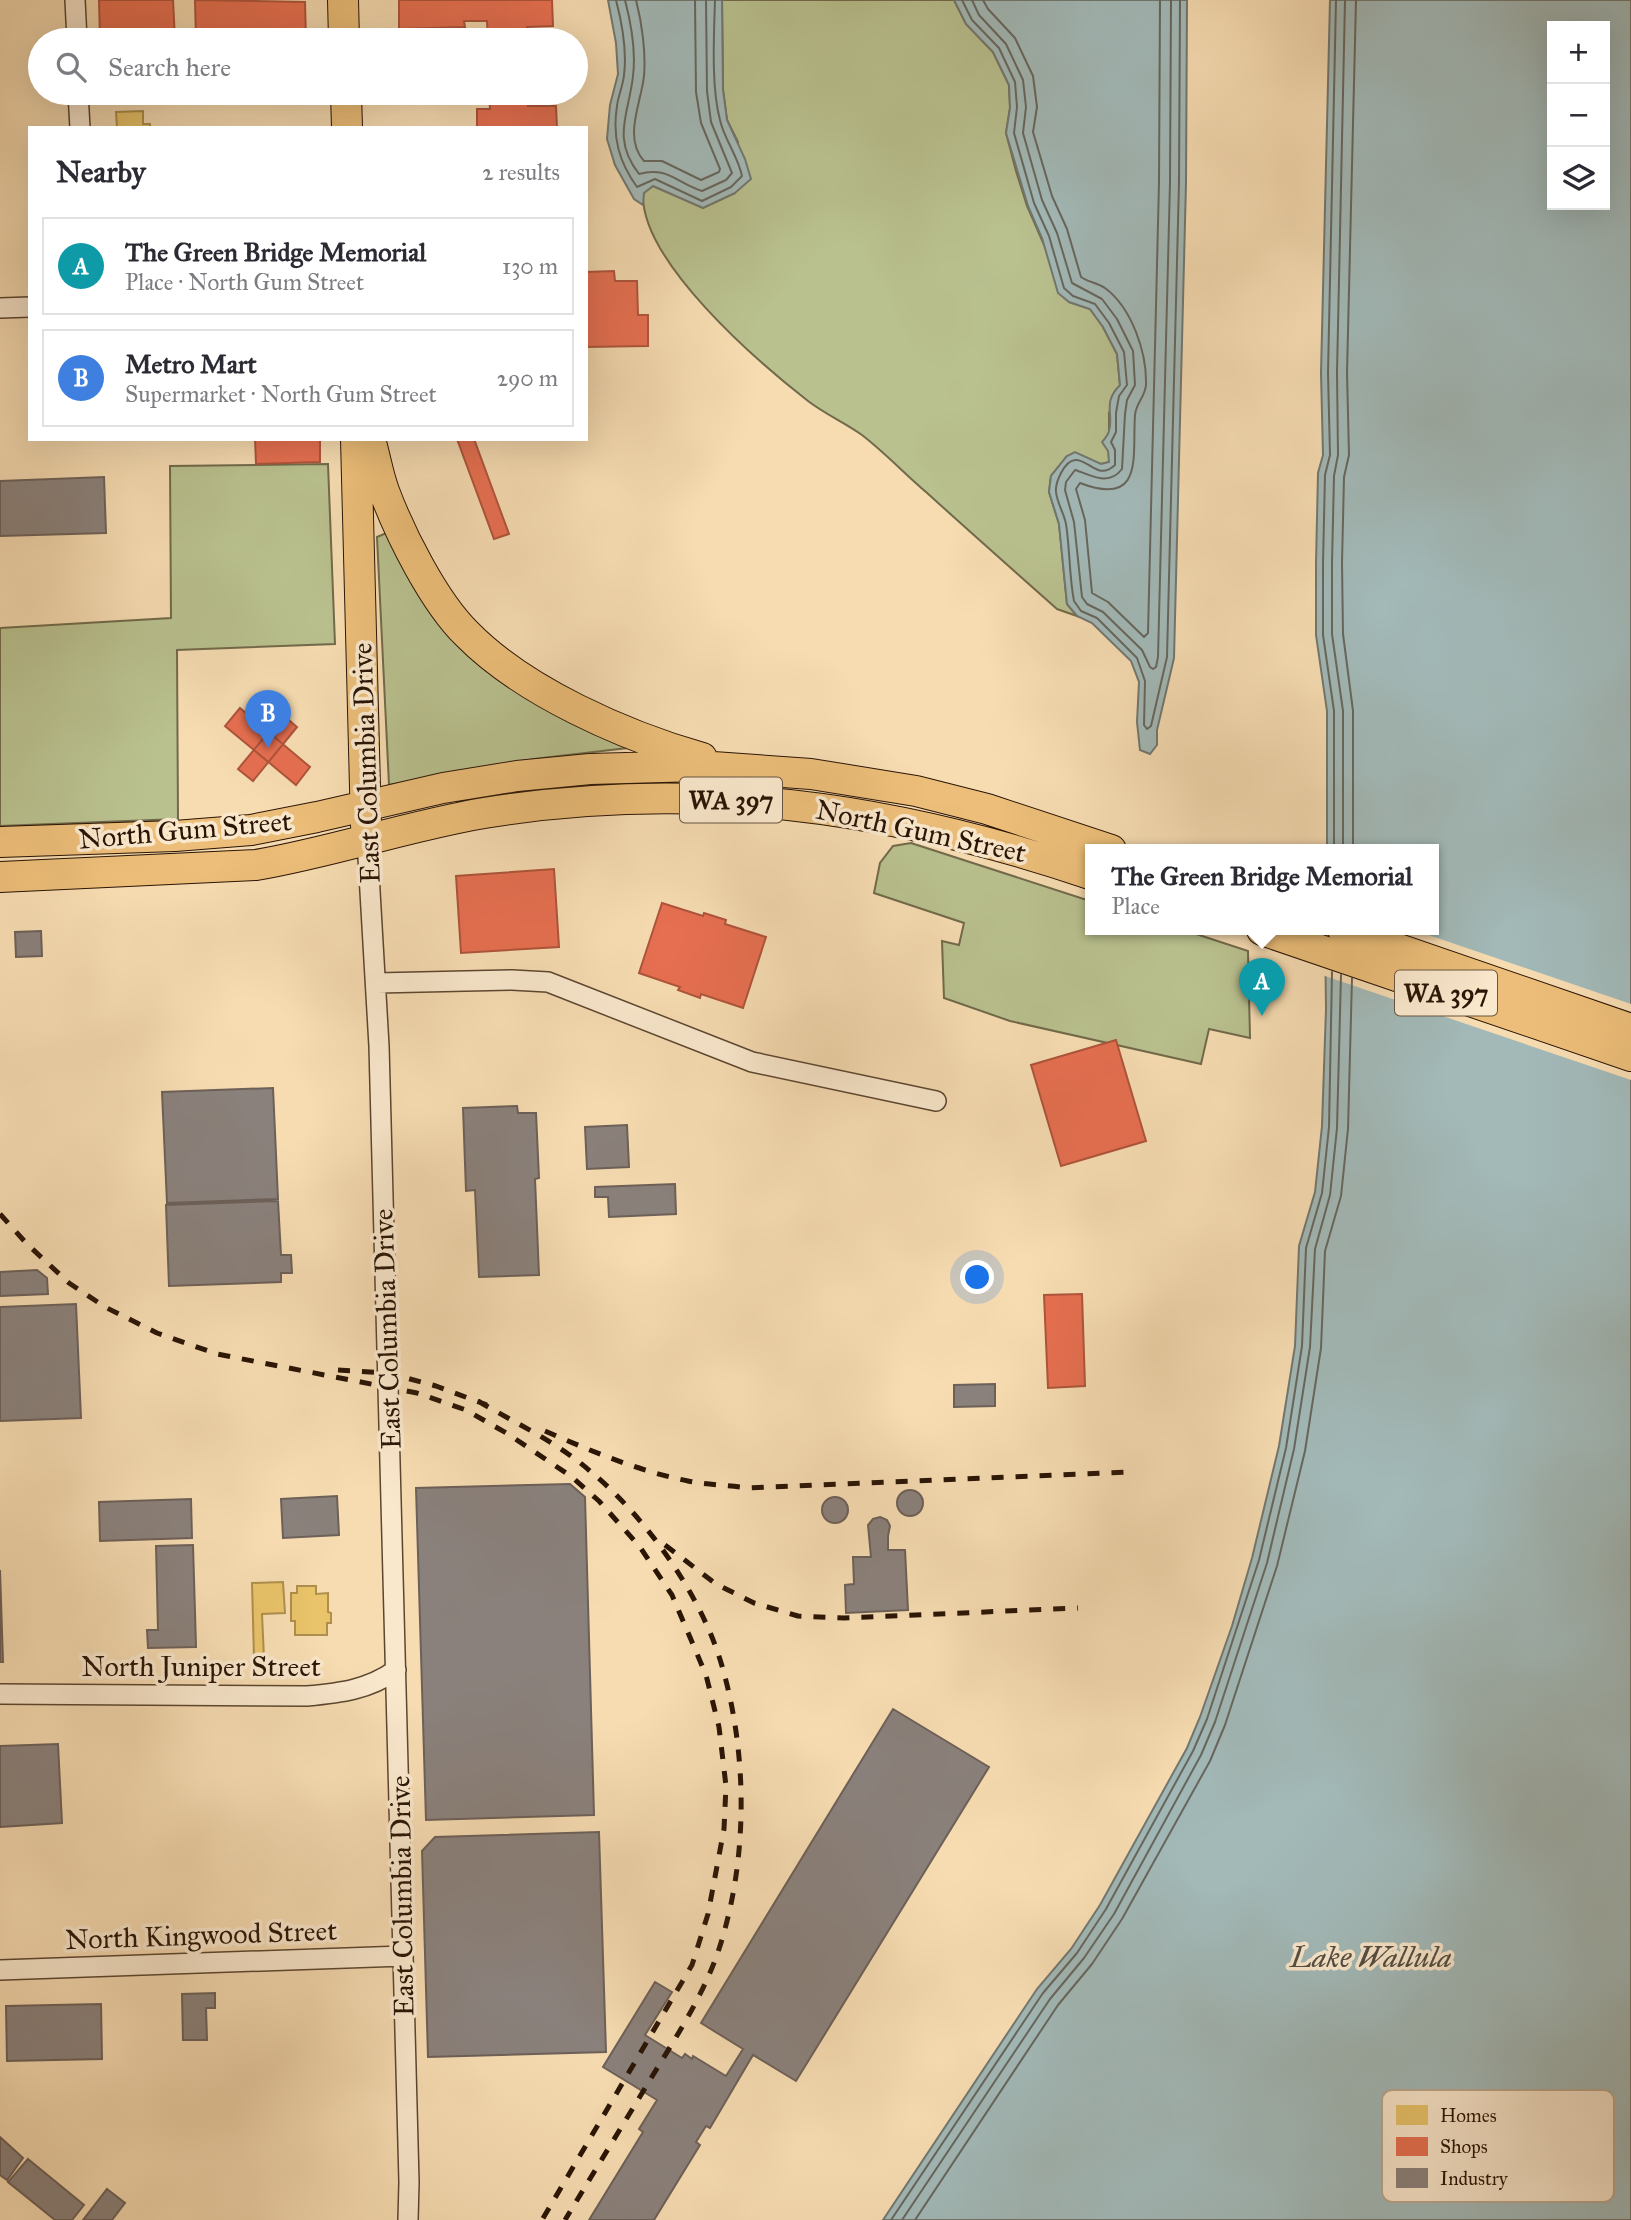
<!DOCTYPE html>
<meta charset="utf-8">
<style>
body{margin:0;font-family:"IM FELL Great Primer",serif;background:#f7f7f7;color:#2b2b33}
.controls{position:absolute;right:21px;top:21px;display:grid;overflow:hidden;border-radius:0px;box-shadow:0 7px 28px #0002}
.controls button{width:63px;height:63px;display:grid;place-items:center;padding:0;border:0;border-bottom:2px solid #e1e1e2;background:#fff;color:#2b2b33;font:35px sans-serif}
.you{position:absolute;left:978px;top:1278px;width:24px;height:24px;margin:-18px;border:5px solid #fff;border-radius:50%;background:#1a73e8;box-shadow:0 0 0 10px #1a73e833}
.badge{display:grid;place-items:center;width:46px;height:46px;border-radius:50%;background:#2563eb;color:#fff;font-size:23px;font-weight:700}
.pin{position:absolute;translate:-50% -58px;filter:drop-shadow(0 2px 4px #0008)}
.pin::after{content:'';position:absolute;top:37px;width:24px;height:21px;background:inherit;clip-path:polygon(0 0,100% 0,50% 100%)}
.popup{position:absolute;left:1085px;top:844px;width:354px;height:91px;box-sizing:border-box;display:grid;place-content:center;border-radius:0px;background:#fff;filter:drop-shadow(0 2px 5px #0005);font-size:23px;white-space:nowrap;color:#7c7c81}
.popup b{font-size:26px;color:#2b2b33}
.popup::after{content:'';position:absolute;left:50%;top:100%;margin-left:-14px;border:14px solid transparent;border-top-color:#fff}
.list{margin:0;padding:0;list-style:none}
h2{display:flex;justify-content:space-between;align-items:center;height:91px;margin:0;padding:0 28px;font-size:30px}
h2 small{font-size:23px;font-weight:400;color:#7c7c81}
.list li{display:grid;grid-template-columns:46px 1fr auto;gap:21px;align-items:center;box-sizing:border-box;height:98px;margin:0 14px 14px;padding:0 14px;border:2px solid #e1e1e2;border-radius:0px}
.list b{display:block;font-size:26px;white-space:nowrap}
.list p{margin:0;font-size:23px;white-space:nowrap;color:#7c7c81}
.list em{font-size:23px;font-style:normal;color:#7c7c81}
.icon{flex:none;width:38px;height:38px;fill:none;stroke:currentColor;stroke-width:2;stroke-linecap:round;stroke-linejoin:round}
.map{position:relative;flex:none;width:1631px;height:2220px;overflow:hidden}
.search{position:absolute;background:#fff;box-shadow:0 7px 28px #0002;left:28px;top:28px;width:560px;height:77px;display:flex;align-items:center;gap:18px;box-sizing:border-box;padding:0 24px;border-radius:38px;color:#7c7c81;font-size:26px}
.panel{position:absolute;background:#fff;box-shadow:0 7px 28px #0002;left:28px;top:126px;width:560px;height:315px;border-radius:0px}
.map>svg:first-child{display:block}
.green{fill:#b9c18f;stroke:#716a4a;stroke-width:2}
.water{fill:#a2b9b8;stroke:#727770;stroke-width:2;fill-rule:evenodd}
.pier{fill:#f7dcb2}
.homes{fill:#e9c46a;stroke:#af8f4c;stroke-width:2}
.shops{fill:#e76f51;stroke:#ae543a;stroke-width:2}
.industry{fill:#8a817c;stroke:#6d6058;stroke-width:2}
.lines{fill:none;stroke-linecap:round;stroke-linejoin:round}
.shore{stroke:#66665e;stroke-width:2}
.minor-casing{stroke:#5c4630;stroke-width:22}
.primary-casing{stroke:#291405;stroke-width:32}
.minor{stroke:#fae8cd;stroke-width:19}
.primary{stroke:#ecbe79;stroke-width:30}
.rail{stroke:#291405;stroke-width:5;stroke-dasharray:12 12;stroke-linecap:butt}
.labels{text-anchor:middle;dominant-baseline:central;stroke-width:7;stroke-linejoin:round;paint-order:stroke}
.shield{fill:#fae8cd;stroke:#685441;stroke-width:2}
.shield-label{font-size:26px;font-weight:bold;fill:#291405}
.street-label{font-size:28px;fill:#291405;stroke:#fae8cd}
.water-label{font-size:30px;font-style:italic;fill:#534e44;stroke:#fae8cd}
.key{fill:#fae8cd;stroke:#bba891;stroke-width:2}
.key-label{font-size:19px;fill:#291405}
</style>
<div class="map">
<svg width="1631" height="2220" viewBox="0 0 1631 2220">
<rect width="100%" height="100%" fill="#f7dcb2"/>
<filter id="stains"><feTurbulence type="fractalNoise" baseFrequency=".00286" numOctaves="4"/><feColorMatrix values="0 0 0 0 .2 0 0 0 0 .09 0 0 0 0 .02 0 0 0 .5 -.17"/></filter>
<radialGradient id="worn" r=".72"><stop offset=".6" stop-color="#630" stop-opacity="0"/><stop offset="1" stop-color="#630" stop-opacity=".3"/></radialGradient>
<path class="green" d="M722,0H954L966,24L993,52L1009,85L1010,108L1006,133L1016,171L1027,206L1069,302L1090,309L1103,327L1117,354L1120,385L1109,413V462L1101,464L1067,456L1051,476L1049,492L1059,524L1067,604L1077,616L1057,609C1013,570 969,531 926,492C905,474 884,452 862,435C845,423 825,414 808,401C758,362 640,261 643,193L653,186L703,208L735,193L738,142L727,120L723,90Z
M328,464L335,644L177,650L178,819L0,826V628L171,618L170,466Z
M389,532L435,608L636,747L534,759L389,785L377,537Z
M911,843L1090,901V930H1184L1248,951L1250,1038L1209,1029L1201,1064L1010,1021L944,998L942,941L959,945L964,923L874,893L880,863L893,846Z"/>
<path class="water" d="M608,0H722L723,90L727,120L745,159L751,179L735,193L703,208L653,186L644,193L643,205L634,199L615,165L607,139L610,105L618,74L616,43Z
M954,0H1187L1186,183L1174,658L1157,730V745L1150,754L1140,750L1137,722L1139,682L1131,661L1092,623L1077,616L1067,604L1059,524L1049,492L1051,476L1067,456L1075,452L1101,464L1109,462L1108,451L1102,442C1105,438 1108,436 1109,431C1114,414 1102,403 1120,385L1117,354L1103,327L1090,309L1069,302L1058,293L1042,238L1028,206L1006,133L1010,108L1009,85L993,52L966,24Z
M1330,0H1631V2220H883L1037,1989L1071,1949L1100,1905L1187,1748L1200,1717L1232,1626L1252,1558L1279,1446L1295,1346L1299,1246L1315,1192L1322,1126L1326,1009L1325,930H1434V850H1327V711L1316,635V563L1318,473L1323,455L1321,373ZM1552,26H1605V205H1552Z"/>
<path class="pier" d="M1322,930H1414L1631,1004V1080L1322,975Z"/>
<path class="homes" d="M143,111V124H150V128H117L116,112Z
M283,1582L285,1613L262,1614L264,1658H254L252,1583Z
M297,1586H316V1594L328,1593V1612L331,1613V1623H327V1635H295V1621H291V1593H297Z"/>
<path class="shops" d="M99,0H173L175,40H100Z
M195,0L305,2L306,40H196Z
M399,0H552L553,26L527,27V40H488L487,21H464L465,27L399,29Z
M489,93H528V106H556L557,128H477V109H490Z
M614,271L615,281H637L638,315H648V346L586,347V272Z
M255,439H320V462L256,464Z
M457,439H474L509,534L494,539Z
M240,708L310,767L296,785L225,726Z
M283,715L297,727L253,781L238,769Z
M554,869L559,947L461,953L456,876Z
M662,903L703,916L704,913L726,920L725,924L766,937L743,1008L701,994L700,998L678,990L680,987L639,973Z
M1116,1040L1146,1141L1061,1166L1031,1065Z
M1082,1294L1085,1386L1048,1388L1044,1295Z"/>
<path class="industry" d="M104,477L106,533L0,536V481Z
M41,931L42,956L16,957L15,932Z
M273,1088L278,1199L167,1203L162,1092Z
M517,1106L518,1113H536L539,1178L535,1179L539,1275L479,1277L475,1190L466,1191L463,1108Z
M627,1125L629,1167L587,1169L585,1127Z
M675,1184L676,1214L609,1217L608,1197H595V1187Z
M278,1201L281,1255H291L292,1273H281V1282L169,1286L166,1205Z
M37,1270L47,1278L48,1294L0,1296V1272Z
M76,1304L81,1418L0,1421V1307Z
M995,1384V1406L954,1407V1385Z
M570,1484L585,1497L594,1815L426,1820L416,1488Z
M897 1503a13 13 0 1 1 26 0a13 13 0 1 1-26 0Z
M337,1496L339,1535L283,1538L281,1499Z
M822 1510a13 13 0 1 1 26 0a13 13 0 1 1-26 0Z
M191,1499L192,1538L100,1541L99,1502Z
M880,1517L887,1520L890,1526L888,1536V1550H905L908,1610L846,1613L845,1585L854,1584L853,1557H871L868,1525L873,1519Z
M193,1545L196,1647L148,1648L147,1630H158L156,1546Z
M0,1570L3,1662H0Z
M893,1709L989,1767L796,2081L753,2055L710,2128L706,2126L696,2142L700,2145L654,2220H589L643,2132L639,2129L657,2100L603,2067L655,1982L672,1992L645,2035L682,2058L685,2054L692,2059L693,2056L726,2076L743,2049L701,2023Z
M58,1744L62,1823L0,1827V1746Z
M599,1832L606,2052L428,2057L422,1851L435,1837Z
M215,1993V2008H206L207,2040H183L182,1994Z
M101,2004L102,2059L7,2061L6,2006Z
M0,2137L23,2158L7,2180L0,2175Z
M28,2159L84,2205L72,2220H55L8,2182Z
M107,2189L125,2203L112,2220H83Z"/>
<g class="lines">
<path class="shore" d="M616,0C622,23 627,52 624,75C623,86 618,96 617,106C612,137 619,162 637,187L655,179L702,201L731,187L742,176C738,156 724,139 720,120C711,87 714,35 715,0
M625,0C631,23 636,52 633,76C629,114 611,138 639,174C667,166 677,183 702,191L726,180L732,173L711,122L707,91L706,0
M636,0C642,23 646,53 644,76C641,104 623,137 644,161H662L701,180L719,172L720,169L701,123L696,92L695,0
M962,0L972,20L999,48L1015,82L1017,107L1014,133L1034,203L1049,236L1064,288L1073,296L1095,304L1109,323L1124,352L1127,385L1119,396L1116,413V432L1111,442L1115,450V465C1098,481 1089,459 1075,460C1064,461 1055,483 1056,492C1057,503 1064,513 1066,524C1070,549 1069,575 1074,601L1081,611L1097,618L1137,658L1145,681L1144,725L1147,729L1151,726L1167,657L1179,183L1180,0
M972,0L979,15L1006,44L1023,80L1026,107L1023,133L1042,200L1057,233L1072,283L1102,299L1117,319L1133,351L1135,385L1127,400L1125,414L1122,469C1108,487 1092,475 1075,470L1066,482L1065,490L1074,522L1082,597L1087,604L1103,612L1142,650L1150,667L1153,669L1156,667L1158,657L1170,183L1171,0
M983,0L988,9L1015,38L1033,76L1037,107L1033,132L1052,196L1067,229L1081,277C1088,282 1098,283 1105,288C1132,308 1147,353 1146,385C1145,397 1136,403 1135,415C1132,455 1145,508 1080,483L1076,489L1085,520L1092,593L1108,602L1144,637L1148,633L1159,183L1160,0
M1334,850V711L1323,635V563L1325,475L1330,455L1328,373L1336,0
M1343,850V711L1332,634V563L1334,476L1338,455L1337,373L1345,0
M1353,850V711L1343,634L1342,563L1344,477L1349,455L1347,373L1356,0
M891,2220L1043,1993L1077,1953L1106,1909L1193,1751L1207,1719L1259,1560L1286,1448L1302,1346L1306,1248L1322,1193L1329,1127L1332,972
M902,2220L1050,1999L1084,1958L1114,1914L1201,1755L1215,1722L1267,1563L1294,1449L1310,1347L1315,1249L1330,1195L1337,1128L1341,975
M915,2220L1058,2005L1092,1964L1122,1919L1210,1761L1225,1725L1277,1566L1305,1451L1321,1348L1325,1251L1341,1196L1348,1129L1352,978"/>
<g class="minor-casing">
<path id="minor" d="M75,0L77,40
M78,93L80,128
M0,308L30,307
M367,840L379,1046L409,2182L408,2220
M377,983L512,980L548,982L752,1062L936,1101
M0,1694L307,1696C340,1693 368,1690 396,1670
M0,1970L403,1956"/>
</g>
<g class="primary-casing">
<path id="primary" d="M343,0L344,40
M346,93L347,128
M356,439L366,826
M370,439C375,456 378,475 384,491C400,534 434,602 467,634C524,692 625,736 702,758
M0,842L175,836L251,830L317,817L443,788L517,776L590,769L699,766L811,774L916,791L987,809L1111,850
M0,877L256,865C333,852 407,826 484,813C696,779 889,806 1090,874
M1262,930L1631,1056
M1343,930L1631,1029"/>
</g>
<use href="#minor" class="minor"/>
<use href="#primary" class="primary"/>
<path class="rail" d="M0,1214L27,1244L69,1283L105,1307L157,1333L217,1354L417,1393L466,1410L508,1434L572,1477L599,1501L640,1547L672,1595L706,1675L719,1727L726,1786L724,1829L708,1914L692,1965L542,2220
M338,1370L388,1373L436,1386L487,1405
M478,1401C515,1423 557,1442 590,1471C646,1517 702,1596 722,1666C748,1756 748,1860 719,1949C704,1994 678,2034 653,2075C624,2123 594,2172 565,2220
M545,1431C591,1451 638,1471 688,1481C708,1485 728,1485 748,1488L1130,1472
M665,1545L716,1584L754,1603L798,1616L844,1618L1078,1608"/>
</g>
<g class="labels">
<g class="shield">
<rect x="680" y="777.5" width="102" height="45" rx="5"/>
<rect x="1395" y="970.5" width="102" height="45" rx="5"/>
</g>
<g class="shield-label">
<text x="731" y="800">WA 397</text>
<text x="1446" y="993">WA 397</text>
</g>
<g class="street-label">
<text transform="translate(366 763) rotate(-92)">East Columbia Drive</text>
<text transform="translate(185 830) rotate(-5)">North Gum Street</text>
<text transform="translate(921 831) rotate(12)">North Gum Street</text>
<text transform="translate(387 1329) rotate(-92)">East Columbia Drive</text>
<text x="201" y="1666">North Juniper Street</text>
<text transform="translate(402 1896) rotate(-91)">East Columbia Drive</text>
<text transform="translate(201 1935) rotate(-2)">North Kingwood Street</text>
</g>
<g class="water-label">
<text x="1371" y="1957">Lake Wallula</text>
</g>
</g>
<rect x="1382" y="2090" width="232" height="112" rx="10" class="key"/>
<rect x="1396" y="2105" width="32" height="20" fill="#e9c46a"/>
<rect x="1396" y="2137" width="32" height="19" fill="#e76f51"/>
<rect x="1396" y="2168" width="32" height="20" fill="#8a817c"/>
<g class="key-label">
<text x="1440" y="2122">Homes</text>
<text x="1440" y="2153">Shops</text>
<text x="1440" y="2185">Industry</text>
</g>
<rect width="100%" height="100%" filter="url(#stains)"/>
<rect width="100%" height="100%" fill="url(#worn)"/>
</svg>
<div class="controls">
<button>+</button>
<button>−</button>
<button><svg class="icon" aria-label="layers" viewBox="0 0 24 24"><path d="M12 4l9 5-9 5-9-5zM3 14l9 5 9-5"/></svg></button>
</div>
<div class="you"></div>
<div class="pin badge" style="left:1262px;top:1016px;background:#0f9aa8">A</div>
<div class="popup"><b>The Green Bridge Memorial</b>Place</div>
<div class="pin badge" style="left:268px;top:748px;background:#3f7fe0">B</div>
<div class="search"><svg class="icon" aria-label="search" viewBox="0 0 24 24"><circle cx="10" cy="10" r="6"/><path d="M15 15l6 6"/></svg>Search here</div>
<section class="panel">
<h2>Nearby<small>2 results</small></h2>
<ul class="list">
<li><span class="badge" style="background:#0f9aa8">A</span><div><b>The Green Bridge Memorial</b><p>Place · North Gum Street</p></div><em>130 m</em></li>
<li><span class="badge" style="background:#3f7fe0">B</span><div><b>Metro Mart</b><p>Supermarket · North Gum Street</p></div><em>290 m</em></li>
</ul>
</section>
</div>
